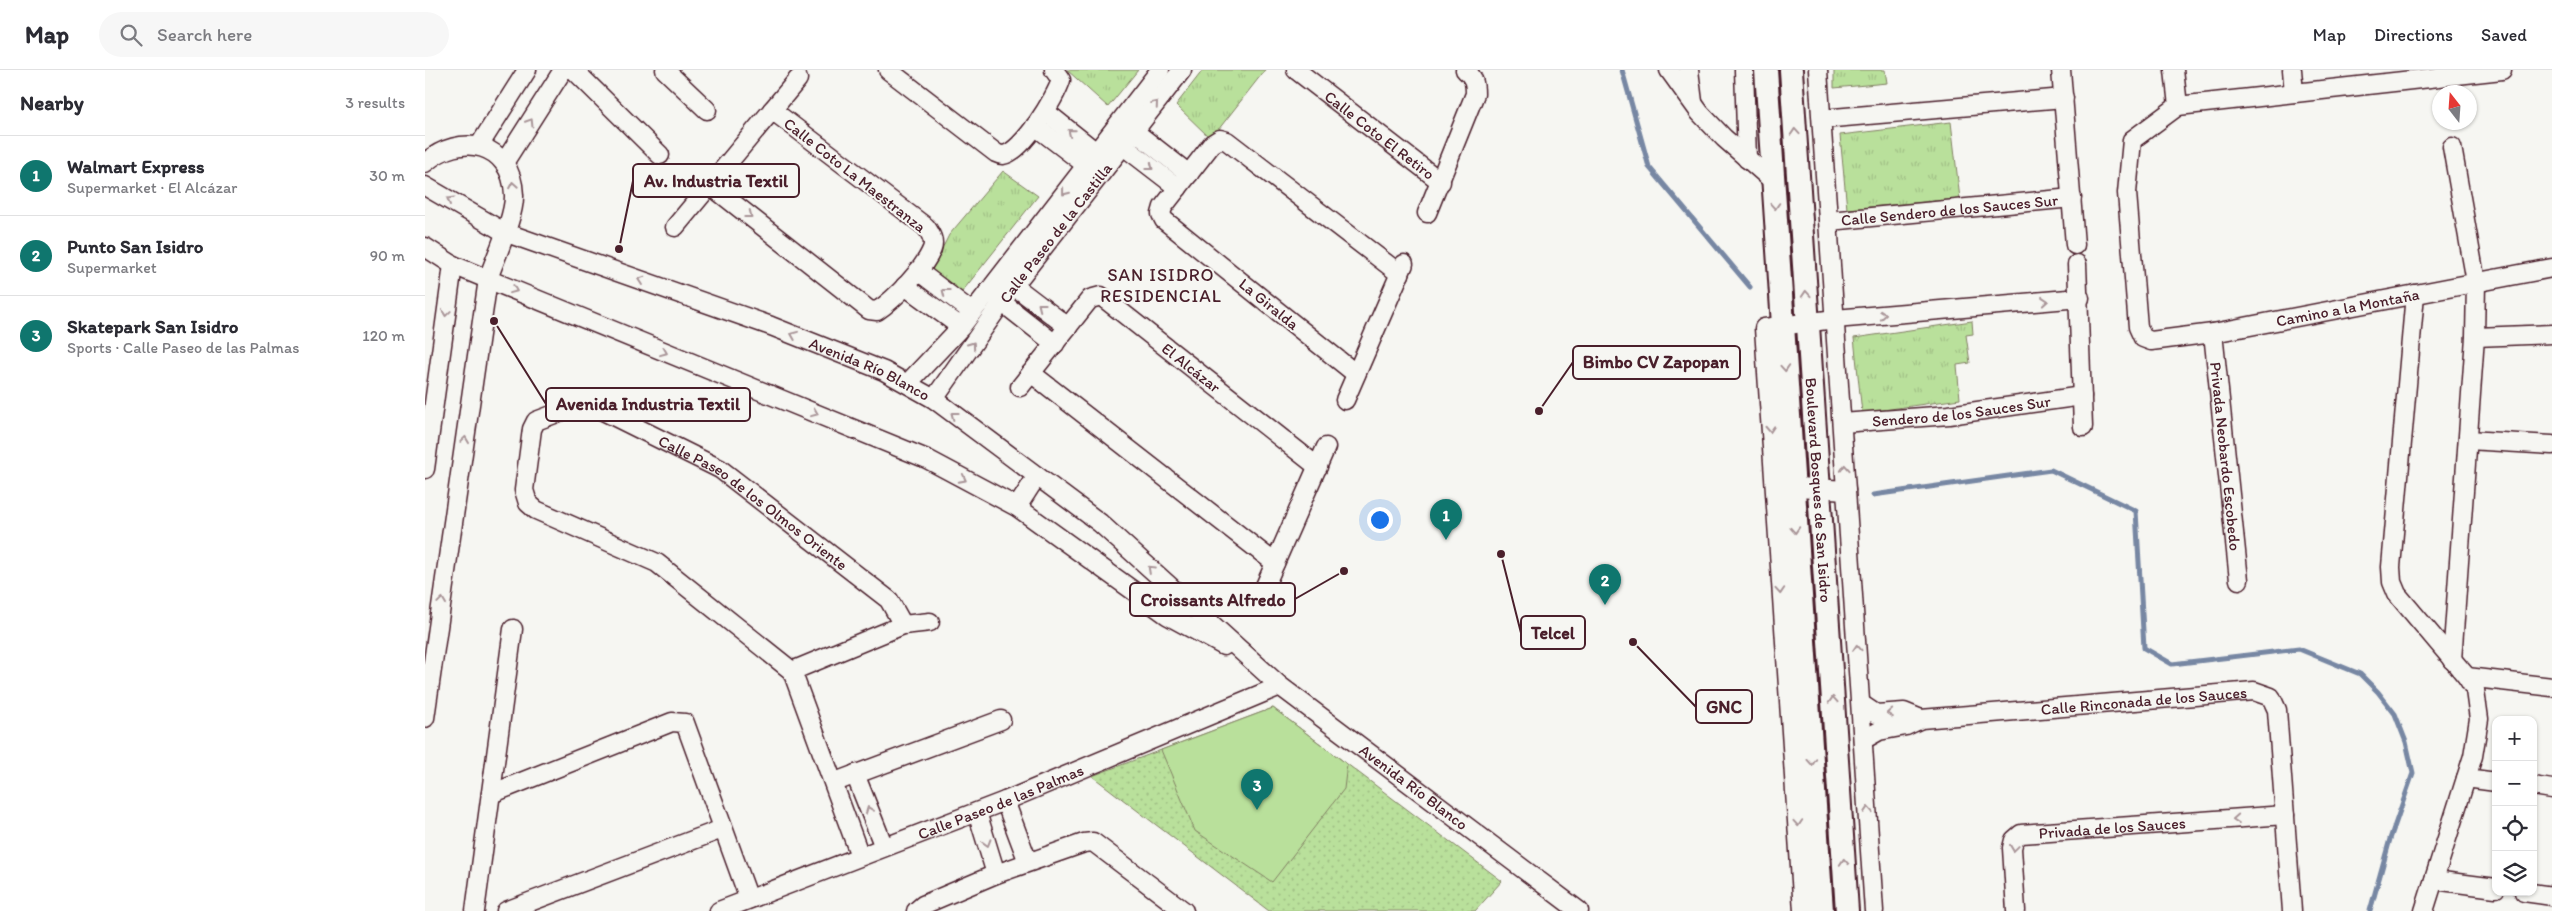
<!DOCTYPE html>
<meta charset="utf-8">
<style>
body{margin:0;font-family:Itim,sans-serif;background:#f7f7f7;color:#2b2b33}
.controls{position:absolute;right:15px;bottom:15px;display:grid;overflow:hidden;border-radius:10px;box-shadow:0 1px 4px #0004}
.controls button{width:45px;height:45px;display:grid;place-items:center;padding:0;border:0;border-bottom:1px solid #e1e1e2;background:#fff;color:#2b2b33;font:25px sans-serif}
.compass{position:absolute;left:2007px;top:15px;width:45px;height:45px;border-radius:50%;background:#fff;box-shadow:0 1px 4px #0004;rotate:343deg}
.you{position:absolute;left:954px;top:449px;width:18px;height:18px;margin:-12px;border:4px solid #fff;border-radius:50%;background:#1a73e8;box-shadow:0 0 0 8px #1a73e833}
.badge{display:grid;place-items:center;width:32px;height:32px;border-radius:50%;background:#0f766e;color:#fff;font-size:16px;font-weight:700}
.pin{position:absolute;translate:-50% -41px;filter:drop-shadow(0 1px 2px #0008)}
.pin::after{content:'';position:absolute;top:26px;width:18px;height:15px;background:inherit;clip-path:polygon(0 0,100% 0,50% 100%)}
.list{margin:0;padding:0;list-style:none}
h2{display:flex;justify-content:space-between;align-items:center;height:65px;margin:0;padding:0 20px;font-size:21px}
h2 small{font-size:16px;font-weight:400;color:#7c7c81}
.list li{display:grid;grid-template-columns:32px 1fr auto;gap:15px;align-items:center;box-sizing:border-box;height:80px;padding:0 20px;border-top:1px solid #e1e1e2}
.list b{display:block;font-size:19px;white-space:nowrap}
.list p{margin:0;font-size:16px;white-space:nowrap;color:#7c7c81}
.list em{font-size:16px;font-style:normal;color:#7c7c81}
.icon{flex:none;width:28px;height:28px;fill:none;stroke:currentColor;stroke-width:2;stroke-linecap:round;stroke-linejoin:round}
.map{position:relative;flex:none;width:2127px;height:841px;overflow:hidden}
header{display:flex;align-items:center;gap:30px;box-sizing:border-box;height:70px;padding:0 25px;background:#fff;border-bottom:1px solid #e1e1e2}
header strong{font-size:24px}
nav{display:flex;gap:28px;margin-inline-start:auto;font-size:18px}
.search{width:350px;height:45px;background:#f7f7f7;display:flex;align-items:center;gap:12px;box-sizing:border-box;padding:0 18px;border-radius:28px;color:#7c7c81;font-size:19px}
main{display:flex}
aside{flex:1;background:#fff}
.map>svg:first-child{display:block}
.grass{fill:url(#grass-tufts);stroke:#828063}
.park{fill:url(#park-dots);stroke:#828063}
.garden{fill:#b9e09b;stroke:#828063}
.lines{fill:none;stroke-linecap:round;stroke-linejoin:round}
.stream{stroke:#7787a3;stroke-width:5}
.minor-casing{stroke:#4a1f2b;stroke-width:21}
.major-casing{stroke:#4a1f2b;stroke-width:26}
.minor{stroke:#f6f6f2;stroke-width:18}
.major{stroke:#f6f6f2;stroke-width:22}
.oneway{stroke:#a99598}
.labels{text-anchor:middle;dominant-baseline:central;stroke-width:4;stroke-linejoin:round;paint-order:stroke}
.street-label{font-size:16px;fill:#4a1f2b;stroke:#f6f6f2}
.neighbourhood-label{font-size:18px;letter-spacing:1px;fill:#4a1f2b;stroke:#f6f6f2}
.leader{fill:none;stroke:#4a1f2b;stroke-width:2}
.callout-dot{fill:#4a1f2b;stroke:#f6f6f2;stroke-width:2}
.callout{fill:#f6f6f2;stroke:#4a1f2b;stroke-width:2}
.callout-label{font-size:18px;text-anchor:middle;font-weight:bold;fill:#4a1f2b}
</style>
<header>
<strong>Map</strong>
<div class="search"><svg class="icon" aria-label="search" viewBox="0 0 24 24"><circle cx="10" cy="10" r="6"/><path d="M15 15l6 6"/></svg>Search here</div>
<nav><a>Map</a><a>Directions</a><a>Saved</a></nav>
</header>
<main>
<aside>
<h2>Nearby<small>3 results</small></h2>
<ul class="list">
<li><span class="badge">1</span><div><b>Walmart Express</b><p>Supermarket · El Alcázar</p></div><em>30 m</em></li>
<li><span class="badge">2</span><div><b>Punto San Isidro</b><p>Supermarket</p></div><em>90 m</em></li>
<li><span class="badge">3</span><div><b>Skatepark San Isidro</b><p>Sports · Calle Paseo de las Palmas</p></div><em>120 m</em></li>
</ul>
</aside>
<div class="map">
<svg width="2127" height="841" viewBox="0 0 2127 841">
<defs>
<pattern id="grass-tufts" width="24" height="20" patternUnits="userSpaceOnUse" patternTransform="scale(1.25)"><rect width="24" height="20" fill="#b9e09b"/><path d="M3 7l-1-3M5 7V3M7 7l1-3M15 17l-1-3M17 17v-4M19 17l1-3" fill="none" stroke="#a1c086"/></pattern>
<pattern id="park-dots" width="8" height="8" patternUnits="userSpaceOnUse" patternTransform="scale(1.25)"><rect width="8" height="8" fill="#b9e09b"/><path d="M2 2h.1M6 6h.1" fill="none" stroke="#a1c086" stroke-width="1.8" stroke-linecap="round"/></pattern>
</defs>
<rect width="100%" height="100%" fill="#f6f6f2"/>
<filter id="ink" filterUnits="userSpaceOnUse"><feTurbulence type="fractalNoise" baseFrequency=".02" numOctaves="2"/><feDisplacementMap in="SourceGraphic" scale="10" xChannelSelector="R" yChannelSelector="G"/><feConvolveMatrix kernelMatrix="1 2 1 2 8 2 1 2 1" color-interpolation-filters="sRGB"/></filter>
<g filter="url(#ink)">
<path class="grass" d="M642,0H713L683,37Z
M778,0H840L786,69L751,35Z
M1409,0H1460L1462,13L1409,18Z
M1526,52L1535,129L1422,139L1415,65Z
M578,101L613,126L536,223L502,197L519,175L524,165Z
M1547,251L1548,264L1541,265L1545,293L1532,295L1535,329L1437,343L1429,268Z"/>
<path class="park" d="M848,638L1077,811L1050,841H844L667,706Z"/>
<path class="garden" d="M848,638L922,694L919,719L847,812L770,761L736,680Z"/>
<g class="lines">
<path class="stream" d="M1197,0L1224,97L1325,217
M1448,425L1626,400L1711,441L1719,578L1747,594L1874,579L1935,604L1953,622L1970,644L1981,672L1988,703L1965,769L1945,841"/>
<g class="minor-casing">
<g id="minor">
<path d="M149,0L235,85"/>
<path d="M240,0L282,40"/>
<path d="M463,0L571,83C573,84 576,85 578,85C597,83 631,27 636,10L629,0"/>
<path id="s1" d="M871,0L1016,112"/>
<path d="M1244,0L1275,43L1299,68L1348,111"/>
<path d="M1264,0L1268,32"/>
<path d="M1319,0L1322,89"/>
<path d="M1393,0L1449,841"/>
<path d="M1636,0L1650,175"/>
<path d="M1749,0L1753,36"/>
<path d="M1867,0L1869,23"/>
<path id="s2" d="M2077,0L1753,36L1707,70L1702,123L1713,257L1718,268L1726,271L1788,263L2127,198"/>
<path d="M621,42L671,82"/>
<path d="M1397,49L1639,28"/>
<path d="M700,54L764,104"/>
<path d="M610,56L661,95"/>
<path d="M688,68L753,118"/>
<path d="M54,76L102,0"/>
<path d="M2027,77L2051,212L2050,267L2027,590"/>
<path d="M0,93C35,62 87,72 89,125C90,146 70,188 63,209L0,648"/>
<path d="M79,93L138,0"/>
<path d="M285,115L444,240L452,241C470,229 499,199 507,179C510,171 506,164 501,157L347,40"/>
<path id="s3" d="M0,116L79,162L346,256L459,301L509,329L675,453L855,616L1154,841"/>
<path d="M1002,143L1050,24C1050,13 1049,7 1040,0"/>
<path id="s4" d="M1404,151L1647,128"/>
<path d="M250,157L373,9"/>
<path d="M0,177L28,195L502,389L592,437L742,545L799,576"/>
<path d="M1652,194L1658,357"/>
<path d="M493,201L547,242"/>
<path d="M580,209L643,257"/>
<path d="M480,216L536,257"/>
<path d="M1990,224L1966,497L1967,512L1972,524L2042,607L2050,620L2054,649L2048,686L1999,841"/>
<path d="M569,226L630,274"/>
<path id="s5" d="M1788,263L1814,510"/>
<path d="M2050,267L2127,264"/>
<path d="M606,303L850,493"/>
<path d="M931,304L739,150L736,144L738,137L787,74L795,69L802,71L975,204"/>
<path d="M483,313L536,257L735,0"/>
<path id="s6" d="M595,317L665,229L676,226L893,397"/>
<path id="s7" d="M509,329L589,215L757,0"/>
<path d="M920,330L979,194"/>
<path id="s8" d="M1417,353L1524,345L1657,326"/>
<path d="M2043,370L2127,375"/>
<path d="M0,399L28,195"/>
<path d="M1357,416L1421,420"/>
<path d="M592,437L612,406"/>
<path d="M840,516L901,377"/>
<path d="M367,601L478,555L505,552"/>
<path d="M2042,607L2127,617"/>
<path d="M1436,634L1451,644L1479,642L1496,649"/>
<path id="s9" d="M1438,670L1454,661L1481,656L1496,649L1829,621L1846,627L1852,640L1867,841"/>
<path d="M430,704L459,777"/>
<path d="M2041,708L2071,712"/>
<path d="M410,712L576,650"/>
<path d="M2108,716L2127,719"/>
<path d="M66,724L247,652L260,653L324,829"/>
<path d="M580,731L603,792"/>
<path d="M552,742L571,804"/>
<path id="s10" d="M435,786L367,601L232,493L111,440L103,433L99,420L107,359L111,351L156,334H164L295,399L464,530L478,555"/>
<path d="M2009,810L2071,818"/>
<path d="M2099,822L2127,826"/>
<path d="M50,841L88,559"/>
<path d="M81,841L297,759"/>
<path id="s11" d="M294,841L580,731L855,616"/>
<path d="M491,841L498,835L571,804L659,773L668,772L759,841"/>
<path d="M1378,841L1339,258L1410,249L1655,228"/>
<path id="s12" d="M1591,841L1587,778L1589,770L1596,764L1860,745"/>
</g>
</g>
<g class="major-casing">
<g id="major">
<path d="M1341,0L1397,841"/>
<path id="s13" d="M1366,0L1422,841"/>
</g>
</g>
<use href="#minor" class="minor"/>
<use href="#major" class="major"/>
</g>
<defs><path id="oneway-chevron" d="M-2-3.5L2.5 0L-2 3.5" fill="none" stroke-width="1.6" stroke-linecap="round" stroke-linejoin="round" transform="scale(1.25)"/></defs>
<g class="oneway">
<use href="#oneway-chevron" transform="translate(730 34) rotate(-50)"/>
<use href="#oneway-chevron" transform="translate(105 52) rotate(-58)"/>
<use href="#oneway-chevron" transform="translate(646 62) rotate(-141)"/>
<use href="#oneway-chevron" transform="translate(1370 62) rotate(-94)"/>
<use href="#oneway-chevron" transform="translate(725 97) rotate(38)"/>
<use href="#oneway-chevron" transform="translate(88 115) rotate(-100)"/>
<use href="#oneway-chevron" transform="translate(640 122) rotate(128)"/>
<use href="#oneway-chevron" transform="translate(25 130) rotate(-150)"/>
<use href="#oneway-chevron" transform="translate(1350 136) rotate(86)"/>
<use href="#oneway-chevron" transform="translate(324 145) rotate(38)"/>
<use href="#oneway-chevron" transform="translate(216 210) rotate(-161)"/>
<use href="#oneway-chevron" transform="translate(89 220) rotate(22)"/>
<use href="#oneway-chevron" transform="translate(520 222) rotate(-142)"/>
<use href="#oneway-chevron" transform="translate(1381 224) rotate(-94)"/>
<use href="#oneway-chevron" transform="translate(1620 231) rotate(-5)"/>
<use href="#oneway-chevron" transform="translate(616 236) rotate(-142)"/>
<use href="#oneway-chevron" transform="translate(21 243) rotate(98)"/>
<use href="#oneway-chevron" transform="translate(1458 245) rotate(-5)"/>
<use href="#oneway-chevron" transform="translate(369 265) rotate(-158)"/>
<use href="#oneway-chevron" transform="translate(547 275) rotate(-55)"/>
<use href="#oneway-chevron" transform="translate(239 282) rotate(22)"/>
<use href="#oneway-chevron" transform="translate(1360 298) rotate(86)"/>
<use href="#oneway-chevron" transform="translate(390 343) rotate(22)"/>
<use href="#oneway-chevron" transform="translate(529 345) rotate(-143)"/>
<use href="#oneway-chevron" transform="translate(1345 359) rotate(87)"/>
<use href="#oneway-chevron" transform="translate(40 370) rotate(-82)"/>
<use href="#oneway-chevron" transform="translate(1420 398) rotate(-94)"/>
<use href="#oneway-chevron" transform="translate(538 409) rotate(28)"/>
<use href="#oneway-chevron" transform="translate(1370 460) rotate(86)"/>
<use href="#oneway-chevron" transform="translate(726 499) rotate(-137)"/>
<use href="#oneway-chevron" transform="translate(1355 521) rotate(86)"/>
<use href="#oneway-chevron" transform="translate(17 531) rotate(-82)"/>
<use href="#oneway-chevron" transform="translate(1432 578) rotate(-94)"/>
<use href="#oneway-chevron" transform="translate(1408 630) rotate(-94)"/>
<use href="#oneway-chevron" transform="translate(1465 643) rotate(176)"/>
<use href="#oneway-chevron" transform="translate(1387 692) rotate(86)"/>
<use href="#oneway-chevron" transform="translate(444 740) rotate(-111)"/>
<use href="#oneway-chevron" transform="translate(1443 740) rotate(-94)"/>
<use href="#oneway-chevron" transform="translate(1811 749) rotate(176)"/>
<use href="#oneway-chevron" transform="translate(1373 753) rotate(86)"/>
<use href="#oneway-chevron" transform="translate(562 773) rotate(73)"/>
<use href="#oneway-chevron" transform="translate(1589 778) rotate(98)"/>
<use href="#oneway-chevron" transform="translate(1419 792) rotate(-94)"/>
</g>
</g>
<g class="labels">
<g class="street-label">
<text stroke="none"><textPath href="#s1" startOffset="106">Calle Coto El Retiro</textPath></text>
<text transform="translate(430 105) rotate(38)">Calle Coto La Maestranza</text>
<text stroke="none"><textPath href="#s4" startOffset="121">Calle Sendero de los Sauces Sur</textPath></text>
<text stroke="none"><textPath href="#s7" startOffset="206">Calle Paseo de la Castilla</textPath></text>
<text transform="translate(844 234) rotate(39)">La Giralda</text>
<text stroke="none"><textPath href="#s2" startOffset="791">Camino a la Montaña</textPath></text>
<text stroke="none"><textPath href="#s6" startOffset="239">El Alcázar</textPath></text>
<text stroke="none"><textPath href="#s3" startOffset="482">Avenida Río Blanco</textPath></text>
<text stroke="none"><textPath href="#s8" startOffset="120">Sendero de los Sauces Sur</textPath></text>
<text stroke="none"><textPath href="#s5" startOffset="124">Privada Neobardo Escobedo</textPath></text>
<text stroke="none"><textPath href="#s13" startOffset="421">Boulevard Bosques de San Isidro</textPath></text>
<text stroke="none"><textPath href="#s10" startOffset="845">Calle Paseo de los Olmos Oriente</textPath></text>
<text stroke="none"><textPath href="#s9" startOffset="286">Calle Rinconada de los Sauces</textPath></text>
<text stroke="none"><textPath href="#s3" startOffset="1171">Avenida Río Blanco</textPath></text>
<text stroke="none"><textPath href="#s11" startOffset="302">Calle Paseo de las Palmas</textPath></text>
<text stroke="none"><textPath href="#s12" startOffset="172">Privada de los Sauces</textPath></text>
</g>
<g class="neighbourhood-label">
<text x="736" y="205">SAN ISIDRO<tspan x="736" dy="21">RESIDENCIAL</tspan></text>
</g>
</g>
<path class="leader" d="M194 179L208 111M1114 341L1148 292M69 251L121 334M919 501L870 529M1076 484L1096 563M1208 572L1271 637"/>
<g class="callout-dot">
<circle cx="194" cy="179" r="5"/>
<circle cx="1114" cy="341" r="5"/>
<circle cx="69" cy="251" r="5"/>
<circle cx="919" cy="501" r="5"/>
<circle cx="1076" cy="484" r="5"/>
<circle cx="1208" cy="572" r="5"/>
</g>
<g class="callout">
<rect x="208" y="94" width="166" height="33" rx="5"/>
<rect x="1148" y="276" width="167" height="33" rx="5"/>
<rect x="121" y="318" width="204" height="33" rx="5"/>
<rect x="705" y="513" width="165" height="33" rx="5"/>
<rect x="1096" y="546" width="64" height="33" rx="5"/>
<rect x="1271" y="620" width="56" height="33" rx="5"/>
</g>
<g class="callout-label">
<text x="291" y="117">Av. Industria Textil</text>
<text x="1231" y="298">Bimbo CV Zapopan</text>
<text x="223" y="340">Avenida Industria Textil</text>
<text x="788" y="536">Croissants Alfredo</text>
<text x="1128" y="569">Telcel</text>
<text x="1299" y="643">GNC</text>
</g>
</svg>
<div class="controls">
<button>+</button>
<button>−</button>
<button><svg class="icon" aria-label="locate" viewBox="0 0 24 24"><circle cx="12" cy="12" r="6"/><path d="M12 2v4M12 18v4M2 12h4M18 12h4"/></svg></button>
<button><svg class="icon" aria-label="layers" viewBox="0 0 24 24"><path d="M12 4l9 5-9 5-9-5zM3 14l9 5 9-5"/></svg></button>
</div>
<svg class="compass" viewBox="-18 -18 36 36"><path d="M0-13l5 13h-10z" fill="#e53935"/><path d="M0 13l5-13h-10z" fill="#7c7c81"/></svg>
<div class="you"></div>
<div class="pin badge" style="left:1021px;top:470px">1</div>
<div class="pin badge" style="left:1180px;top:535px">2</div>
<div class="pin badge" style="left:832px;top:740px">3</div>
</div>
</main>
